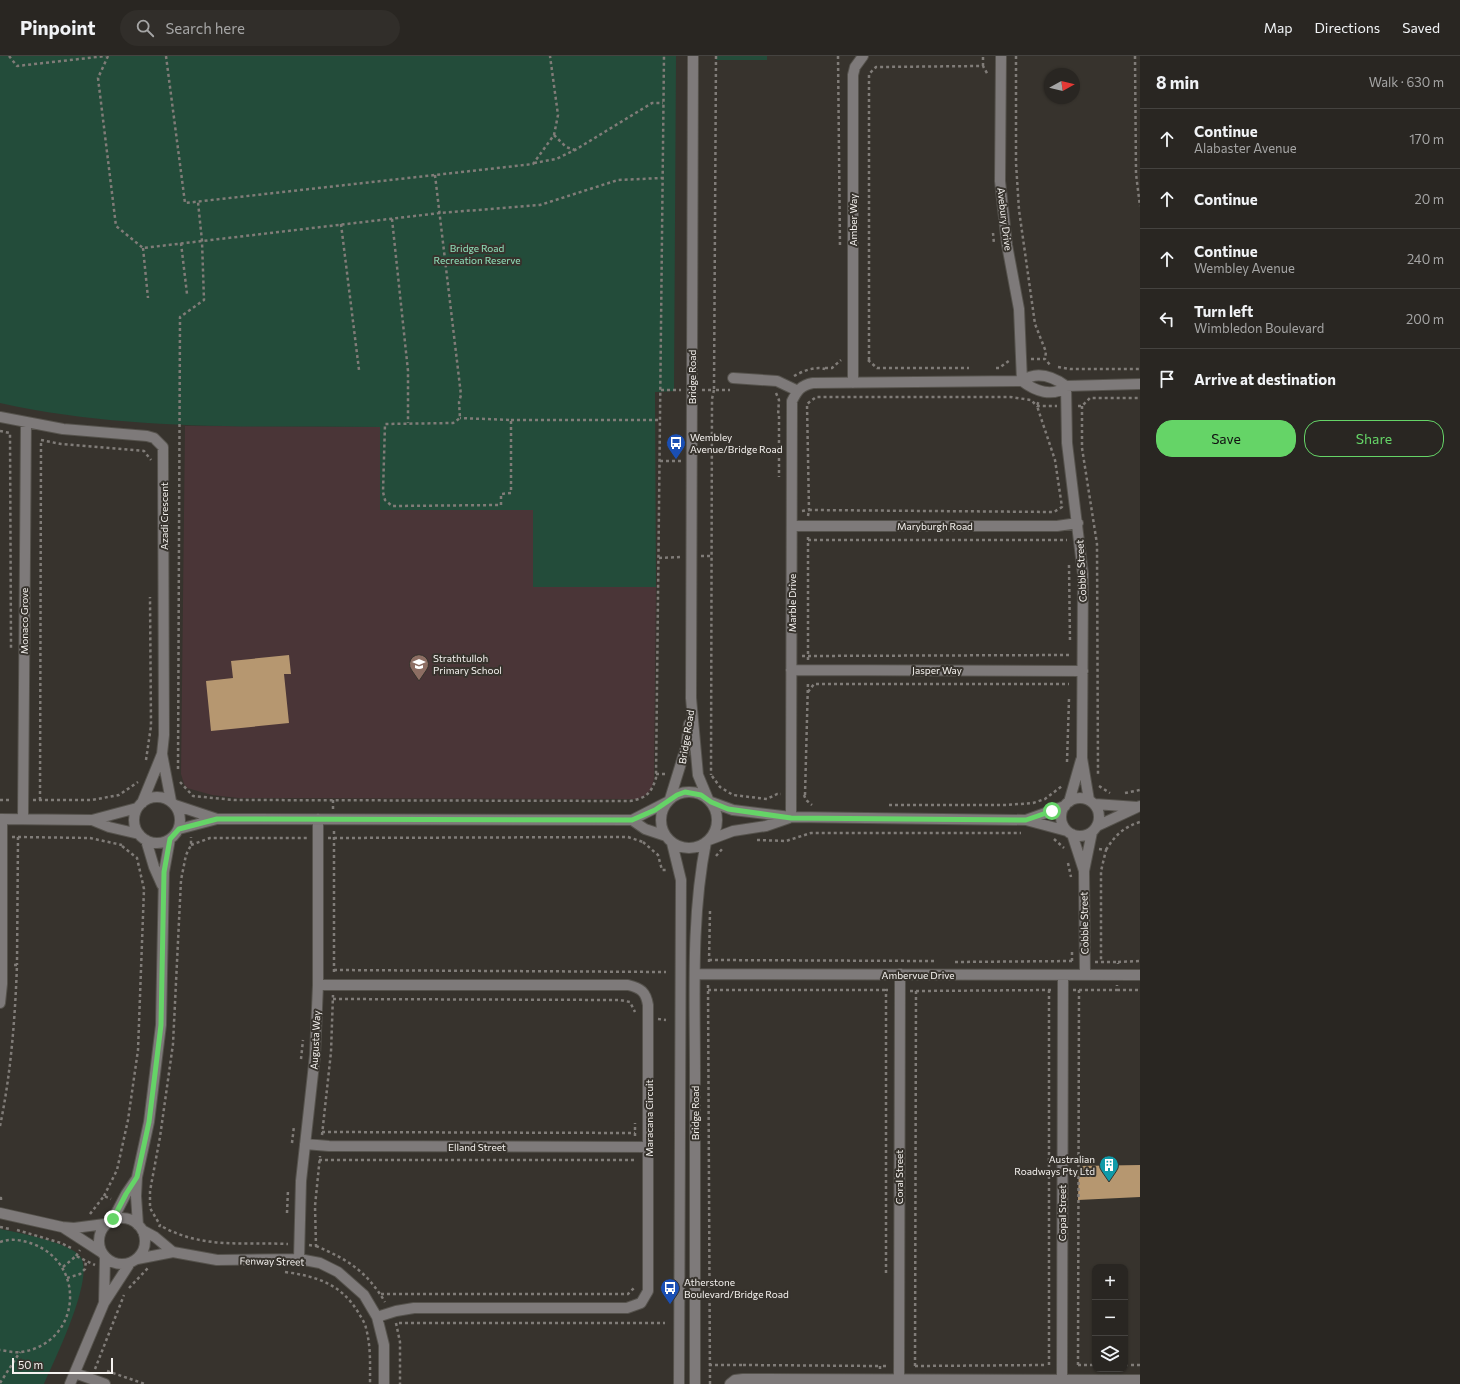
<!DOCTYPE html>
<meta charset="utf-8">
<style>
body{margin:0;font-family:Commissioner,sans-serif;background:#312e2a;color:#f1f3f6}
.controls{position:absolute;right:12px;bottom:12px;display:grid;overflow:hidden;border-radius:8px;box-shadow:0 1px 3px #0004}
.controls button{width:36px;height:36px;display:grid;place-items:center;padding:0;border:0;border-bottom:1px solid #454340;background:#292622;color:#f1f3f6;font:20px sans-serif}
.compass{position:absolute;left:1044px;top:12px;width:36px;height:36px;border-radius:50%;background:#292622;box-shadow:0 1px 3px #0004;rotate:82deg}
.scale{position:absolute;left:12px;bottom:10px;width:101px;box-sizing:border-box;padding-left:4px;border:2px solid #f5f2ef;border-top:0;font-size:11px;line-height:14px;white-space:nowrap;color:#f5f2ef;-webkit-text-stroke:3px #37332d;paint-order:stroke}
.stop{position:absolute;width:12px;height:12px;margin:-9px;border:3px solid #65d467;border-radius:50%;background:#fff}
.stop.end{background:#65d467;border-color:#fff;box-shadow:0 1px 4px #0008}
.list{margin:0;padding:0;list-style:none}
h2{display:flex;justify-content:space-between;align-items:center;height:52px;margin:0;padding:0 16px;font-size:17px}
h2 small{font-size:13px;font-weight:400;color:#a5a5a5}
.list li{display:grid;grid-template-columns:26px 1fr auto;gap:12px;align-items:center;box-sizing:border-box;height:60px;padding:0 16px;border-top:1px solid #454340}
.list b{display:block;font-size:15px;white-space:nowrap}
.list p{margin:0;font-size:13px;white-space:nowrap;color:#a5a5a5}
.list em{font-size:13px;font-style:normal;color:#a5a5a5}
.actions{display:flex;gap:8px;padding:12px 16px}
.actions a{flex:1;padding:9px 0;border:1px solid #65d467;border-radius:16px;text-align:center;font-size:14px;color:#65d467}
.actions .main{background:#65d467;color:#111}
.icon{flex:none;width:22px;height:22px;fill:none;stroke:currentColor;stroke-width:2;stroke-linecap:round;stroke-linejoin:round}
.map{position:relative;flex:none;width:1140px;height:1328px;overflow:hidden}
header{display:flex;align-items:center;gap:24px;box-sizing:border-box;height:56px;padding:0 20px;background:#292622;border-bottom:1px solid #454340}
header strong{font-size:19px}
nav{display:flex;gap:22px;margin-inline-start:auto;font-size:14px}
.search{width:280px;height:36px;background:#312e2a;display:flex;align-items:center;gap:10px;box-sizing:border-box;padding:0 14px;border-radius:22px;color:#a5a5a5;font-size:15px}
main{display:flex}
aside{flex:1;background:#292622}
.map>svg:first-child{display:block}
.education{fill:#4a3537}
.green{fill:#234c3a}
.building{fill:#b69770}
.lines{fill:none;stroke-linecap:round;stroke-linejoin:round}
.minor-casing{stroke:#55524c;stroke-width:12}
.path{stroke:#807c78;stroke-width:2.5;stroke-dasharray:3 3;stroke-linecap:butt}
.minor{stroke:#7e7a7a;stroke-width:10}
.route{stroke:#65d467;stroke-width:5}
.labels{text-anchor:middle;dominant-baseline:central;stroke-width:4;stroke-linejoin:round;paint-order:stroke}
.street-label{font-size:10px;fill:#f5f2ef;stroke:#37332d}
.park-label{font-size:10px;fill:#91e1bb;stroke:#37332d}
.poi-label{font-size:10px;fill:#f5f2ef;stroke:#37332d;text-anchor:start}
</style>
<header>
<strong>Pinpoint</strong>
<div class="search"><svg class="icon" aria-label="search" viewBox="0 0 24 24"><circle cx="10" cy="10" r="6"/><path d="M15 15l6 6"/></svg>Search here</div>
<nav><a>Map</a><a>Directions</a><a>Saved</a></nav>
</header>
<main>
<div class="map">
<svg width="1140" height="1328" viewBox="0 0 1140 1328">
<rect width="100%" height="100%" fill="#37332d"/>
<path class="education" d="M185,370L380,371V454H533V531H656L654,723L651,734L643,741L637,743L238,742L212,739L187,732L184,728L181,718Z"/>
<path class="green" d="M0,0H676L674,335L655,336L656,531H533V454H380V371C251,370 127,375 0,347Z
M716,0H767V4H716Z
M0,1173C17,1176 70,1187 80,1200C96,1220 54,1305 44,1328H0Z"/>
<path class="building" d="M289,599L291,618H284L289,667L211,675L206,625L233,622L231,605Z
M1140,1109V1141L1078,1144L1079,1110Z"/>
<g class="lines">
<g class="minor-casing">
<path id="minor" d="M693,0L691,642L698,719L708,743
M1001,0L1000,125L1007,189L1019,253L1022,325
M733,322L777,325L798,335
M1022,325C1035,335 1053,342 1066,330
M853,327V19L855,11L863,0
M1066,330L1067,387L1083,518L1082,702L1089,744
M0,361L63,373L147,380L154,382L163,391L164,679L162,698L142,747
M792,470H1057L1078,467
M791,614L1083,615
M162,698L171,745
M661 764a28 28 0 1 1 56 0a28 28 0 1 1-56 0Z
M134 764a23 23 0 1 1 46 0a23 23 0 1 1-46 0Z
M1061 761a19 19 0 1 1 38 0a19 19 0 1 1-38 0Z
M670,743L686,691L689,668
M711,746L733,754L791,761L1026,764L1067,775
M1069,746L1081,704
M1095,748L1137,751
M175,749L217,763L632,764L667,746
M791,761L792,345C797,335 801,329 813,327L1022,325C1036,315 1052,320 1066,330L1140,328
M0,763L92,764L137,752
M23,763L26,366
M92,764L109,771L139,778
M632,764L645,773L666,780
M1026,764L1065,750
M1097,770L1140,750
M179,773L217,763
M1072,778L1084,815
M146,784L154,811L162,829
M709,784L733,775L766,770L789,762
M672,787L681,824L679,1328
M695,918L1140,919
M1085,919L1084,815L1092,776
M318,929H628C641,932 646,936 648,949V1235L641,1247L627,1252H414L396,1255L377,1261
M0,947L2,928V763
M305,1088L329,1090L649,1091
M0,1157L62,1171L74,1172L105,1168
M99 1185a23 23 0 1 1 46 0a23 23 0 1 1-46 0Z
M113,1163L126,1138L137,1122
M138,1169L136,1140L137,1121L149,1066L161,969L164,816L170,783
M64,1172L101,1196
M142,1174L155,1181L173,1196
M137,1203L173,1196L217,1204L299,1203L320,1207L338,1216L364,1239L377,1261L384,1289V1328
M299,1203L301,1125L315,999L318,929V763
M104,1247L105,1202
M75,1317L105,1328
M899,1323L900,918
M1062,1323L1063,919
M70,1328L104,1247L130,1207
M695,1328C695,1224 695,1120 695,1016C695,939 691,861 706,786
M730,1328L735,1324L743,1323L1140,1324"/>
</g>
<path class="path" d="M9,0L17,10L106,0
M108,0L98,22L116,170L143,192L440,157L540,149L618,124L662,122
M166,0L185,147L533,108L554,79L558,59L550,0
M716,0L714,334H730
M838,0L840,192
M1016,0V107L1019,154L1035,268L1046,296L1045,303
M1135,0L1136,118L1140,150
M983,10V0
M554,79L566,91L575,94
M534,107L556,103L575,94L652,47H663
M435,119L461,339L459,346L460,362L453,367L385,368L383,436L385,444L392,450L501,449V438L511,437V364L460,362
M392,163L408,315V367
M341,168L359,314
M993,177L994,188
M181,187L187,238
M143,192L148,242
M1031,303H1045L1051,310
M868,304L877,312H969
M869,304V18L876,11L983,10L988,19
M1058,311L1070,313H1140
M825,312H832L841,304
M996,312H999L1010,304
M794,320C803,315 815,310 825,313
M661,334H681
M702,334H714L712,343L711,719
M776,337L779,344L778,360
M1078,350H1082L1090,342H1140
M1082,350V392L1097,488L1098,718
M779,360V421
M511,364H660
M0,375L10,377L11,592
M41,384L61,388L144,395L151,404
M660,405H681
M802,455L809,454L807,348L816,341H1010L1031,344L1037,350H1057
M808,460L809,454L1054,456L1062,451L1055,404L1037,350L1039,344
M808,481V604
M808,484H1067
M701,500H713
M659,502L680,501
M1069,509L1070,586
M802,600L1070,599
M808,636L814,628H1069
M146,704L151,670L150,541
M1067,706L1069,643
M178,713L180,261L204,244L202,185L198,146
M656,718H666
M712,720L720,731L733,739L767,743L777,738H781
M180,726L193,740L234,744L630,745C646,742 651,738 656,722L664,0
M1099,730L1110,737
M1125,737L1140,734
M804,739L806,744L812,749
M805,739L808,625
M0,744H12
M33,744H92L119,739L138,726
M40,744L41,384
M333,744V754
M889,749H1006L1033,747L1045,743L1062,730
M334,775V918
M12,781H18L17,909
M18,781L90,782L122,789
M328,782L628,781L643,786
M1054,783L1064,792
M757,784L786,785L811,777H1021
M643,786L658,799L662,814H667
M191,789L210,782H307
M1099,793L1106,794L1101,815V906
M1106,794C1115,779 1124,771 1140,766
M716,800L723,792
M1068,807L1071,821
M709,904L934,905
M1072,905V896
M709,906L710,855
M955,906L1074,905
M1095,906H1118V908
M1118,906L1140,905
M334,914L666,916
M708,929L710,1328
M708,934H886
M1073,934H1117V929
M1117,934H1140
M910,935H916L915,1310
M916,935L1052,934
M333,943L620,944L630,946L635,956
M658,963L666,964
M301,1003L303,984
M0,1070C11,1017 15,963 17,909H12
M322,1076L635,1077
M322,1079L331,996L333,939
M635,1080V1067
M292,1087L294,1070
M319,1104H635
M104,1140L117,1114L128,1064L138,994L144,833L137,802L122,790
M0,1142H1V1146
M287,1157L288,1134
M90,1158L104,1140L111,1143
M0,1171L10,1173
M159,1171L160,1169L150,1152V1135L160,1081L173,988L181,824L186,799L191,789V781
M163,1171C204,1193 244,1186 288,1188
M17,1174L61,1187L71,1192
M0,1186C11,1182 22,1184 33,1188C88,1209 80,1288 21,1296C15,1297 7,1295 0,1294
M309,1189L316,1190L315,1150L320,1100
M316,1190C349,1204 367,1216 385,1246
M76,1200L80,1194
M63,1211L76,1200L95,1209
M285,1216C316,1220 341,1228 358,1256C361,1261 365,1267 366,1272C371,1291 370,1309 370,1328
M886,1217V934H889
M67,1222L80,1218L85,1213L86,1205
M129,1232L148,1212
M381,1238H628L635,1231
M396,1267L400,1286V1328
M399,1267H665
M709,1309H743V1311
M743,1309L880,1310
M1049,1309V934
M1078,1309L1079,934
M1078,1309H1095
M1125,1309H1140
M915,1310L1046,1309
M95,1313L124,1239
M880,1313V1310H888
M107,1315L145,1328
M0,1327L20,1296"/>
<use href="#minor" class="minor"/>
</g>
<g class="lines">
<path class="route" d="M113,1163L126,1138L137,1121L149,1066L161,969L164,816L170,783L179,773L217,763L632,764L655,754L677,739L685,736L701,739L711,746L728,753L791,762L1026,764L1052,755"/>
</g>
<defs>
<g id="bus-pin" transform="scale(1)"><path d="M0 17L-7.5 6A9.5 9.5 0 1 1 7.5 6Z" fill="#1a4fb4" stroke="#37332d"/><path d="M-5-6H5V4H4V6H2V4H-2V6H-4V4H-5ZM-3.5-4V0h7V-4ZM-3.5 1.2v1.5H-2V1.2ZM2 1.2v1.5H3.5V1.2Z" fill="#fff"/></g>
<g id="school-pin" transform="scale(1)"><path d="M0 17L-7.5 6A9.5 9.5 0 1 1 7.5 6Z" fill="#8d6e63" stroke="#37332d"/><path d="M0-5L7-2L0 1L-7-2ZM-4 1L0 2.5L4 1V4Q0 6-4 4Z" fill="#fff"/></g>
<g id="building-pin" transform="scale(1)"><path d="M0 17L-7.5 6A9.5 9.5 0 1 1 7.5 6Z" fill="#0f9aa8" stroke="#37332d"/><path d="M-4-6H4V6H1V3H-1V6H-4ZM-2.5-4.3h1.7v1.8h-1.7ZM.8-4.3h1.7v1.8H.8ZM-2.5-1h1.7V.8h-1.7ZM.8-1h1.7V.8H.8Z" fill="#fff"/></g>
</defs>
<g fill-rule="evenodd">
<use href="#bus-pin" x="676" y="387"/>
<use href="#school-pin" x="419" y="608"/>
<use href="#building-pin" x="1109" y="1109"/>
<use href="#bus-pin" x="670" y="1232"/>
</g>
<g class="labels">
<g class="street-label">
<text transform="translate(1005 163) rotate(83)">Avebury Drive</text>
<text transform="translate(853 164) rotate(-90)">Amber Way</text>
<text transform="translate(692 321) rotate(-90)">Bridge Road</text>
<text transform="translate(164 460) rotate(-90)">Azadi Crescent</text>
<text x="935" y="470">Maryburgh Road</text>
<text transform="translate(1081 515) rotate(-93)">Cobble Street</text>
<text transform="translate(792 547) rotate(-90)">Marble Drive</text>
<text transform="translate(24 565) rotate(-90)">Monaco Grove</text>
<text x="937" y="614">Jasper Way</text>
<text transform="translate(686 681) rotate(-81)">Bridge Road</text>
<text transform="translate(1084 867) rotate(-91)">Cobble Street</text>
<text x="918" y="919">Ambervue Drive</text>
<text transform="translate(315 984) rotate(-87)">Augusta Way</text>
<text transform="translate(695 1057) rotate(-90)">Bridge Road</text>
<text transform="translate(649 1062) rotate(-90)">Maracana Circuit</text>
<text x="477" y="1091">Elland Street</text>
<text transform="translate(899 1121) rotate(-90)">Coral Street</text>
<text transform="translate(1062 1157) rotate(-90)">Copal Street</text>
<text transform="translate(272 1205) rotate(1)">Fenway Street</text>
</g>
<g class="park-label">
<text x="477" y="192">Bridge Road<tspan x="477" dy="12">Recreation Reserve</tspan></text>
</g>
<g class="poi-label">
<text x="690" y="381">Wembley<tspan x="690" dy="12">Avenue/Bridge Road</tspan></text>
<text x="433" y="602">Strathtulloh<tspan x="433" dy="12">Primary School</tspan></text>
<text x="1095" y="1103" text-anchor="end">Australian<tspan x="1095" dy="12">Roadways Pty Ltd</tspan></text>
<text x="684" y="1226">Atherstone<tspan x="684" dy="12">Boulevard/Bridge Road</tspan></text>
</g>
</g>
</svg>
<div class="controls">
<button>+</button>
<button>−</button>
<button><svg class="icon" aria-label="layers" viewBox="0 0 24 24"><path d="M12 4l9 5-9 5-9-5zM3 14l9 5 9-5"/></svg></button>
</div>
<svg class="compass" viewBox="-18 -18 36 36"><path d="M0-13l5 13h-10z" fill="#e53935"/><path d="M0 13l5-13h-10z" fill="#a5a5a5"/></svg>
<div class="scale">50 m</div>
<div class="stop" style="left:1052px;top:755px"></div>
<div class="stop end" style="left:113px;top:1163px"></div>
</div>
<aside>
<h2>8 min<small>Walk · 630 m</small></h2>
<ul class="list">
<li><svg class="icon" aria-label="ahead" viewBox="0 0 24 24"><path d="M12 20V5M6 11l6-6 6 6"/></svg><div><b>Continue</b><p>Alabaster Avenue</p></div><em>170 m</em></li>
<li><svg class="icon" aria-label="ahead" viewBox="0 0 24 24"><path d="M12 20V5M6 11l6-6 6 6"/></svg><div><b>Continue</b></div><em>20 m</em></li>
<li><svg class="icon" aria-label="ahead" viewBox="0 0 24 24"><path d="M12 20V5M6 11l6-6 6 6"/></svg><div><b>Continue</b><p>Wembley Avenue</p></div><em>240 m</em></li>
<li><svg class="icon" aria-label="left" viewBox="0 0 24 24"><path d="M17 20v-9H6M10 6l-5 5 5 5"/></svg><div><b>Turn left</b><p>Wimbledon Boulevard</p></div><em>200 m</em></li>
<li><svg class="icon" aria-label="arrive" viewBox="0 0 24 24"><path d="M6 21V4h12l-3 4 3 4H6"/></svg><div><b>Arrive at destination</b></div></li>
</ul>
<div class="actions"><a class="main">Save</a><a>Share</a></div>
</aside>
</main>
